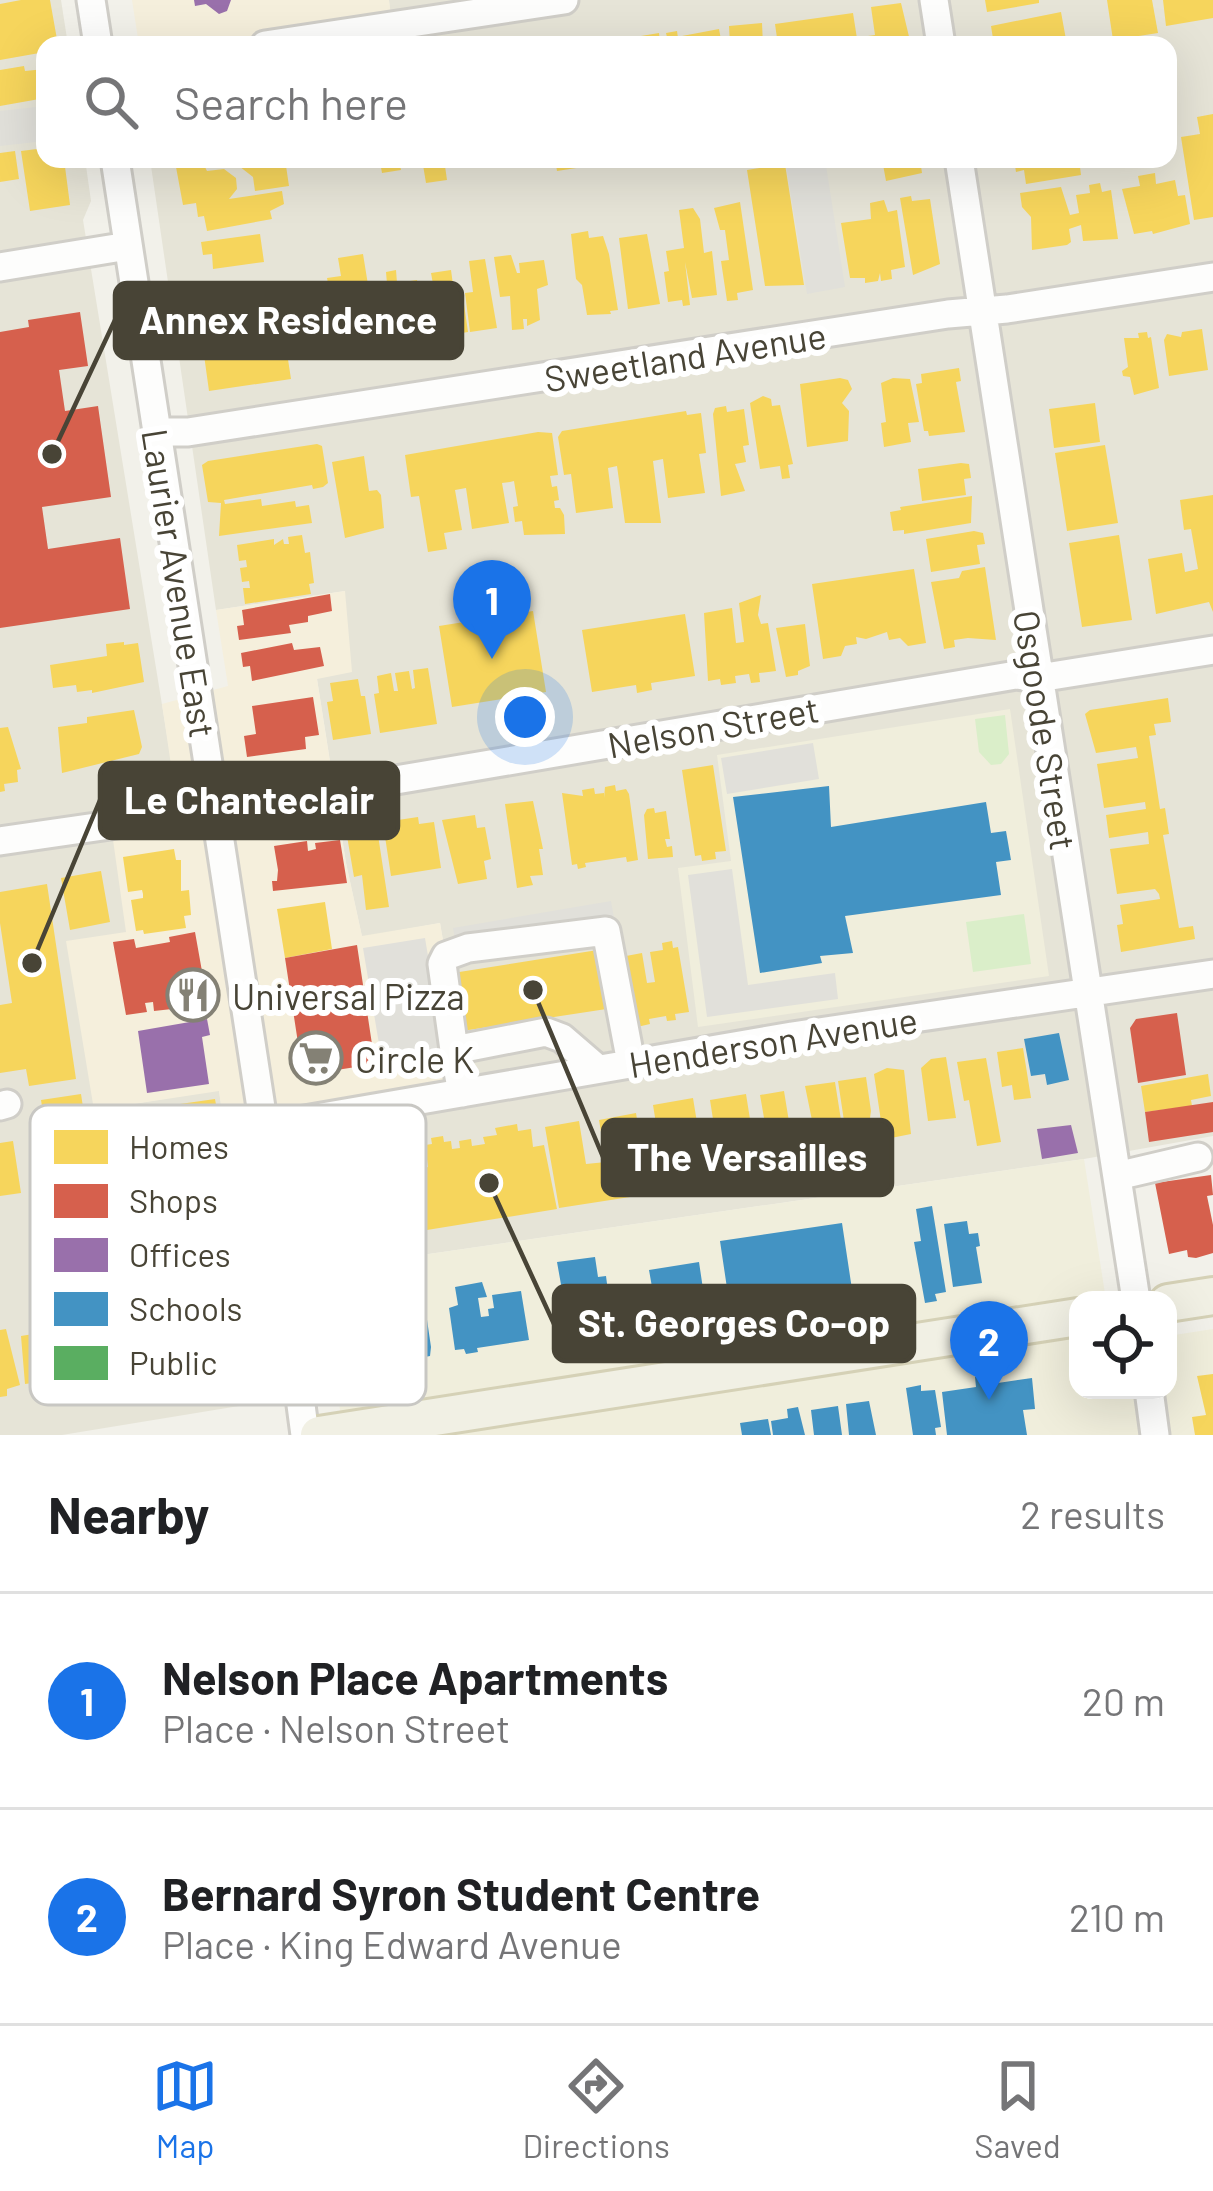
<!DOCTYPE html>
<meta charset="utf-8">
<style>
body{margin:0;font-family:Barlow,sans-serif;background:#f2f2f2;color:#202124}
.controls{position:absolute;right:36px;bottom:36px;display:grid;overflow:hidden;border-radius:24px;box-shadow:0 12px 48px #0002}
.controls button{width:108px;height:108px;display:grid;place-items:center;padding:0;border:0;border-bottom:3px solid #e0e0e0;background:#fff;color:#202124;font:60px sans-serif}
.you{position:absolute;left:525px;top:717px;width:42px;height:42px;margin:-30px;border:9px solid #fff;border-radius:50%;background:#1a73e8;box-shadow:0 0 0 18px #1a73e833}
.badge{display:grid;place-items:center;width:78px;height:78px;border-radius:50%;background:#1a73e8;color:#fff;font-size:39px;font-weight:700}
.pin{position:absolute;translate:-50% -99px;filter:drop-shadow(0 3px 6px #0008)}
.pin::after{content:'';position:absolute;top:63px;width:42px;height:36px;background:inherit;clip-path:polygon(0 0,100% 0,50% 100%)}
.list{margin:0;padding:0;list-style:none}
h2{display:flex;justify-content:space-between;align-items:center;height:156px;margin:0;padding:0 48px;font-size:51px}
h2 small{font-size:39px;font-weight:400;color:#757577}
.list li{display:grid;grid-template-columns:78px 1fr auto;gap:36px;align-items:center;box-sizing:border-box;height:216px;padding:0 48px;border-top:3px solid #e0e0e0}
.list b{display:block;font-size:45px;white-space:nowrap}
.list p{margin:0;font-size:39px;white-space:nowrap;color:#757577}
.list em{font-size:39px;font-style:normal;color:#757577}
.icon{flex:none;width:66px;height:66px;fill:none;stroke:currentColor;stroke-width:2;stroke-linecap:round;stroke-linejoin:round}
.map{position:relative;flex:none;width:1213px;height:1435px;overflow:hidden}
.search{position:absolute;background:#fff;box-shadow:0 12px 48px #0002;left:36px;right:36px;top:36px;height:132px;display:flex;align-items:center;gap:30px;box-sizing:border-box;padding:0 42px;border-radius:24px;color:#757577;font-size:45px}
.sheet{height:588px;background:#fff}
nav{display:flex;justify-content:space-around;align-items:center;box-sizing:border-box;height:168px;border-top:3px solid #e0e0e0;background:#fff;font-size:33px;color:#757577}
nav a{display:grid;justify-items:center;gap:6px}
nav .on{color:#1a73e8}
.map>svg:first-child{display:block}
.residential{fill:#e6e4d7}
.commercial{fill:#f5efdc}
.education{fill:#f0eedc}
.green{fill:#daeec9}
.parking{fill:#e1e0da}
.homes{fill:#f6d55c}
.shops{fill:#d6604d}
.offices{fill:#9970ab}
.schools{fill:#4393c3}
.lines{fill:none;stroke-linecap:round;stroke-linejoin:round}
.minor-casing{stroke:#d0cec8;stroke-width:33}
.major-casing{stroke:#d5d1b6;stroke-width:42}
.minor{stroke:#fdfdfc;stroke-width:27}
.major{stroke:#f1f0e4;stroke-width:36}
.labels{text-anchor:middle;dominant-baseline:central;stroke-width:12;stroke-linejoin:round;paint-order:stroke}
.street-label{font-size:36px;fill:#484436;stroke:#fff}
.poi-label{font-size:36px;fill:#484436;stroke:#fff;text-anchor:start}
.key{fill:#fff;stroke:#c8c7c3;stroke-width:3}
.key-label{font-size:33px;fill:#484436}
.leader{fill:none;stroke:#484436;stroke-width:4.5}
.callout-dot{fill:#484436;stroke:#fff;stroke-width:4.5}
.callout{fill:#484436;stroke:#484436;stroke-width:4.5}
.callout-label{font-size:39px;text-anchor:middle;font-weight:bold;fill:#fff}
</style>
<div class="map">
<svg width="1213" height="1435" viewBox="0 0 1213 1435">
<rect width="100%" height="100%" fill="#f2f1ea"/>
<path class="residential" d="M0,0H61L68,45H45V159H85L91,201L83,220L172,766L126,933L95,1110L219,1090L260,1381L245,1405L62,1435H0Z
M389,0H1213V1136L1084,1159L318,1270L301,1131L471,1105L440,923L362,937L346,863L317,679L345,591L216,610L150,159H1168V45H189L390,16Z"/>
<path class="commercial" d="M132,0H389L391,16L189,45H139Z
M345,591L352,672L317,679L346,863L362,936L440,923L472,1105L302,1131L318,1270L244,1277L219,1091L94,1110L66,941L126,932L104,776L171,765L162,704L228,686L216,610Z"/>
<path class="education" d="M1010,709L1049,976L698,1027L678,868L731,861L717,755Z
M1084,1159L1106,1300H1078V1390H1168V1336L1213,1329V1435H344L318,1270Z"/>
<path class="green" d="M1005,715L1009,754L1001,764L991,765L979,752L975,719Z
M1024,914L1031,964L973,972L966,922Z"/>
<path class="parking" d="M45,106V141L0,146V111Z
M785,159H825L845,287L807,294Z
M813,743L819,779L727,794L721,758Z
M732,869L748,985L835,973L838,999L707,1017L688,875Z
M611,901L614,918L456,946L453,928Z
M425,938L444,1052L382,1062L363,948Z"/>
<path class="homes" d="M21,0H50L58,45H45V52L0,60V4Z
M985,0H1039V3L987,12Z
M1107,0H1152L1158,33L1113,40Z
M1163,0H1213V18L1166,26Z
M901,3L911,45H869L868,36L875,35L871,7Z
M1061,12L1067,45H994L991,26Z
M853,13L858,45H778L775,24Z
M762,23L763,45H730L729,26Z
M719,29L722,45H684L682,36Z
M677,31L679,45H618L617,40L659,33L660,42L668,41L666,33Z
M24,66L25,71L45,69V98L0,106V70Z
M1213,114V217L1194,220L1181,137L1200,134L1197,117Z
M45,148V159H64L70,205L30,211L21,151Z
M15,151L19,179L0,182V153Z
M188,159H201L207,171L224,169L236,178L237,189L229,199L282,191L284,204L270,211L272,219L207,231L204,216L198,217L196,203L183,205L176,167L189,166Z
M230,159H285L289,186L255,191L253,177Z
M370,159H399L401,170L382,173L380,162L370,164Z
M422,159H444L447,180L426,183Z
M555,159H608L609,163L557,171Z
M882,159H920L922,173L886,181Z
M1014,159H1079L1081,175L1026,184L1024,170L1016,172Z
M785,164L804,285L765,286L747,170Z
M1155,173L1156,184L1175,180L1178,196L1185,195L1190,224L1153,234L1152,231L1134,234L1122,189L1140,186L1138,176Z
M1100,183L1102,192L1111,190L1118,239L1083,241L1081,225L1069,229L1071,242L1067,245L1032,250L1031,217L1022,207L1020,193L1061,187L1070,215L1079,213L1076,195L1090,193L1089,185Z
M911,196L912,201L930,199L940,264L913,275L900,198Z
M884,200L888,212L897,210L905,267L891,270L892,279L881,281L880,273L878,281L865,283V278H850L841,223L871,219L870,203Z
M740,202L753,290L737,293L738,300L727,301L721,261L729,260L725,230H720L714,208Z
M693,208L700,219L704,253L712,251L717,295L692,298L685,262L690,305L683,306L682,300L668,302L664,272L669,271L666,251L684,248L679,210Z
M588,231L589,238L603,236L609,254L618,310L610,311L611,314L587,315L582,285L576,279L571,234Z
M260,234L264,262L213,269L212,254L203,255L201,242Z
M647,234L660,304L628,309L619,238Z
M363,254L370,297H366L369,337L339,341L327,278L341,276L338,258Z
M511,255L517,273H520L519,263L544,260L548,285L537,289L540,320L527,326V319H523L524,329L512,330L510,296L500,297L494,257Z
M485,259L497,328L470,332L465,293L473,292L469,261Z
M396,270L397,283L417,280L420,301L426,300L431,336L421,338L422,348L402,350L401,342L389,343L385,307H389L386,272Z
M451,270L454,292L462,290L468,332L462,333L457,343L444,345L431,273Z
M281,314L291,379L209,391L200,326Z
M1202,329L1208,370L1169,376L1164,340L1167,334L1181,337L1182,332Z
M1147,332L1148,338L1151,337L1159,388L1134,395L1130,377L1123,376L1122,371L1128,367L1124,338H1139L1138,333Z
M959,368L961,381L956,382L965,432L929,436L928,431H924L916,384L922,383L921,374Z
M840,378L848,380L852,389L842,403L849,411L848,441L807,447L800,384Z
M893,378L910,379L919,422L908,423L911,442L884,447L881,423L886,422L881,383Z
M763,396L771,399L772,406L780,405L793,464L788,465L790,478L782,479L780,466L760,469L750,403Z
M1095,403L1100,442L1054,448L1049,409Z
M726,406L727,412L744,409L749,445L743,446L746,462L735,464L745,491L721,496L713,414L715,408Z
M686,411L687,415L701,413L706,453L699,454L705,493L668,498L663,459L653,461L661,523H625L617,466L608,468L613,508L576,513L571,474L564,475L558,437L562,431Z
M538,432L552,433L558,475L550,476L552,487L557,486L559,500L554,501L555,508H560L564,515L565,534L524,535L522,521L515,522L513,507L518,506L514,481L510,482L502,483L509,523L472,529L466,488L455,490L462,530L444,533L447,549L428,552L419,496L411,497L405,455Z
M317,444L322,446L328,483L323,487L313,489L312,485L224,500L225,504L261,499L262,506L295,501L296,507L309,505L312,523L219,536L221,503L208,502L202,465L208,461Z
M1105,445L1118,523L1067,531L1055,453Z
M364,456L369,491L377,490L381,495L384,528L345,538L332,462Z
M961,463L969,464L971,478L964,479L966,495L922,501L918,469Z
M1213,495V612L1209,602L1156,614L1148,559L1182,553L1185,572L1198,569L1191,529L1184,530L1180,500Z
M972,496L971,523L904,534V530L893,531L890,512L901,510L900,507Z
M974,531L983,533L985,544L977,545L980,564L931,572L926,539Z
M302,535L305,553L310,552L314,583L309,584L311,594L245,604L243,588H250L249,581L242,582L240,568L247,567L246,560L239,561L237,545L274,539V545L283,539L284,544H289L288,537Z
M1119,535L1132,620L1082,627L1069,543Z
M985,567L996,640L968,638L954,640L955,647L944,649L931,582L959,578L962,571Z
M914,569L926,643L908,646L900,638L889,640L887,632L866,639L856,637L857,644L845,646L841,656L823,659L812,584Z
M761,595L758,615L761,624L768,623L776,671L759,673L760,682L751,683L749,674L735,676L736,683L721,685L720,679L708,681L704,613L732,608L736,643L744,642L739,603Z
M533,611L546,692L452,707L439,626Z
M685,614L695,676L651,683L652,690L637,693L636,685L592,692L582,630Z
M805,624L810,666L798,671V675L786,677L776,628Z
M124,642V645L138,643L144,682L92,693V690L77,692L76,685L53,688L50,665L107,656L106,644Z
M428,668L437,724L380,733L374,694L379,693L377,676L391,673L394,691H398L395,673L409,671L412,689L415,688L413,670Z
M358,679L361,696H365L371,734L333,740L327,702L333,701L330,683Z
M1168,698L1171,722L1154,724L1156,735L1149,736L1160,809L1165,808L1169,834L1163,835L1179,928L1193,926L1195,939L1121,952L1117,925L1123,924L1120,905L1160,899L1159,894L1155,889L1117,894L1110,849L1149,844L1148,832L1109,838L1106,815L1146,809L1145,802L1104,808L1097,764L1138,758L1136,747L1096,753L1085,714L1090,710Z
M134,710L142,747L139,754L62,773L58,727L87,723V717Z
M8,727L21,769L17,770L18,782L4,784L5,791L0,792V728Z
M713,765L726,851L715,852L716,859L702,861L701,855L695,856L682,770Z
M615,785L616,791L626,789L629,794L638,860L627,862L626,857L585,863L586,867L578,869L577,864L572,865L562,793L583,796L582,790L594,788L595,794L604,793V798L605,787Z
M533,801L543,849H539L543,875L530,876L533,885L517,888L505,804Z
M654,808L655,813L666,811L670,839H665L667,847L672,846L673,857L648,859L644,815L647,809Z
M475,815L477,828L485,827L491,859L484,861L487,879L458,884L442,820Z
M418,817L419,824L434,822L441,868L391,876L384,830L399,828L398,820Z
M376,822L389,907L366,910L362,875L354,877L347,836L365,830L364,824Z
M174,849L176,860H181V891L189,890L191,915L184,916L186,928L144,934L143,930L136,931L131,900L143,898V894L142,890L128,892L123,857Z
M101,871L110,922L70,930L61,878Z
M47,884L76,1079L29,1086L26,1069L0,1073V1005L12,1003L0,923V892Z
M325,902L332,949L285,958L277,909Z
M672,941L673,948L678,947L689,1012L675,1014L676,1020L667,1021L666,1016L649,1019L650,1024L637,1027L626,956L642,953L647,983L655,982L650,952L663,950L662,943Z
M604,949L613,1008L462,1031L453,973Z
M1023,1048L1031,1098L1014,1100L1012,1085L1002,1087L997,1052Z
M946,1057L956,1118L928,1121L921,1068L931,1059Z
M986,1058L1001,1142L977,1146L969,1100L964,1101L957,1062Z
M887,1068L904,1070L911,1134L891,1138L889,1127L882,1128L874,1074Z
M1208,1074L1211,1096L1191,1100L1192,1106L1145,1112L1141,1086Z
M866,1077L871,1111L870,1118L864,1120L866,1131L846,1134L838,1081Z
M835,1082L844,1139L822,1147L820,1135L825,1134L824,1129L814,1130L805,1086Z
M784,1091L797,1171L559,1208L545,1127L579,1121L586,1164L606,1162L599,1120L636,1113L643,1156L661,1154L653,1105L693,1098L701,1147L717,1145L710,1100L746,1094L753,1138L767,1135L760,1095Z
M81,1094L98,1205L59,1212L41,1100Z
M215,1099L223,1145L139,1159L135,1137L157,1134L152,1108Z
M517,1124L518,1131L531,1129L533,1147L544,1145L557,1209L427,1230L423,1168L428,1167L425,1145L432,1144L431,1138L443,1136L444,1142L451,1141L452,1149L460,1148L459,1141L471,1139L472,1146L485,1144L483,1137L497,1135L495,1128Z
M13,1141L21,1193L0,1196V1143Z
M53,1299L61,1329L97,1324L94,1307L123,1302L128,1350L135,1355L136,1363L131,1370L25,1384L21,1336L45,1332L40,1301Z
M6,1329L20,1385L7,1389V1396L0,1397V1330Z
M1213,1374V1435H1195L1192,1417L1206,1415L1197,1376Z"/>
<path class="shops" d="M80,312L88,366L59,370L65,411L98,406L111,497L42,507L48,549L120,538L130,609L0,628V332L29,327L28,320Z
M330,594L332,611L308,616V622L289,625L291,633L239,640L237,626L244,625L242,610Z
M292,643L294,650L320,647L324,666L252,681L250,666L243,667L241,653Z
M313,697L319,735L305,737L306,749L247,757L244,736L256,734L252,706Z
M340,840L347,883L273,891L272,881H277L278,870L274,846L307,841L308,851L316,849L315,843Z
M195,932L208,1005L154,1011L153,1002L145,1003L147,1012L126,1015L113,942L134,939L136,948L170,942L169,937Z
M357,945L375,1064L311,1074L308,1054L300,1056L285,958Z
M1177,1013L1186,1075L1138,1083L1130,1028L1136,1019Z
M1213,1102V1132L1149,1142L1145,1112Z
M1211,1175L1213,1195L1207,1196L1213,1225V1253L1196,1258L1188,1257L1187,1250L1169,1254L1155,1183Z"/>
<path class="offices" d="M194,0H231L227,11L219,14L206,4L195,6Z
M207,1019L210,1035L202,1037L209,1084L147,1093L138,1031Z
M1071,1125L1078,1153L1042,1159L1037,1129Z"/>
<path class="schools" d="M829,786L831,827L986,802L991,833L1006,831L1011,860L996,862L1001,895L845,916L853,953L820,956L822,963L760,973L733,797Z
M1059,1033L1069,1080L1047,1085L1045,1074L1031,1076L1024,1039Z
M932,1206L946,1292L935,1294L937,1301L925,1303L914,1242L921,1241L916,1209Z
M967,1221L969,1234L978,1233L980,1246L976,1247L982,1283L953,1287L944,1224Z
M842,1223L853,1296L805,1304L806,1312L781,1316L780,1308L731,1315L720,1241Z
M595,1257L598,1277L606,1276L613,1330L577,1332L573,1305L565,1307L557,1262Z
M405,1258L406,1266L419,1265L431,1347L430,1356L410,1360L409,1351L379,1352L376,1331H381L376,1302L394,1299L389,1260Z
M699,1262L707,1316L691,1318L692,1327L670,1330L669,1321L652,1324L647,1288L652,1287L649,1270Z
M482,1282L487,1297L478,1298L481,1317L489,1316L488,1309L494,1308L492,1295L521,1291L529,1340L477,1348L478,1352L466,1354L464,1349L455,1350L449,1308L458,1305L455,1287Z
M989,1375L991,1384L1032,1378L1035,1409L1023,1410L1027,1435H947L942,1392L976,1387L975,1377Z
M921,1385V1391L935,1390L941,1427L935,1428L936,1435H913L906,1388Z
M869,1401L876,1435H849L846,1404Z
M838,1406L842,1435H814L811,1410Z
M798,1407L805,1435H773L771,1421L788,1418L787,1409Z
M768,1419L771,1435H742L740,1423Z"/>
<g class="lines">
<g class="minor-casing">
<path id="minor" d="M91,0L98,45
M934,0L941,45
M265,45L564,0
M115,159L264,1127L305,1435
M959,159L1136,1300
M0,267L128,246
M157,432H188L948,314L1007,309L1213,277
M0,841L248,805L1016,675L1039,678L1213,650
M454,1050L442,964L446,956L468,948L606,931L631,1063
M462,1093L454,1050L546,1032L562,1038L598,1069
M0,1106L7,1104
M264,1127L792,1036L1213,974
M1117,1176L1198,1157
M1149,1390L1155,1435"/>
</g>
<g class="major-casing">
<path id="major" d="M1168,1303L1213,1296
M319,1435L1078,1317"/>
</g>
<use href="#minor" class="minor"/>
<use href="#major" class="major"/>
</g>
<defs>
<g id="restaurant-ring" transform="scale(2.7)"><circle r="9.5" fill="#fff" stroke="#848175" stroke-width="1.5"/><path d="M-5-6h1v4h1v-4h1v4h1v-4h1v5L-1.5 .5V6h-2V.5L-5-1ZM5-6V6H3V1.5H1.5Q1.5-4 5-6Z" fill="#848175"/></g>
<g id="supermarket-ring" transform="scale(2.7)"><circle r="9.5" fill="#fff" stroke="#848175" stroke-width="1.5"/><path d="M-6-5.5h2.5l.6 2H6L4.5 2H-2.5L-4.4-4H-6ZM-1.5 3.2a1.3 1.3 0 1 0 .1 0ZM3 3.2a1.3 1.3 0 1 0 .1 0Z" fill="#848175"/></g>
</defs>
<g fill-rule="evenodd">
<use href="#restaurant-ring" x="193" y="995"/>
<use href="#supermarket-ring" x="316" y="1058"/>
</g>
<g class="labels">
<g class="street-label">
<text transform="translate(685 356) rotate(-9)">Sweetland Avenue</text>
<text transform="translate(180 583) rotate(81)">Laurier Avenue East</text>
<text transform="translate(713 726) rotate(-10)">Nelson Street</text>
<text transform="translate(1046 730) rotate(81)">Osgoode Street</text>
<text transform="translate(773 1041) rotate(-9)">Henderson Avenue</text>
</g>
<g class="poi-label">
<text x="232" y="995">Universal Pizza</text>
<text x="355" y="1058">Circle K</text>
</g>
</g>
<rect x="30" y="1105" width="396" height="300" rx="18" class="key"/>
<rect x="54" y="1130" width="54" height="34" fill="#f6d55c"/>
<rect x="54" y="1184" width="54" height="34" fill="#d6604d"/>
<rect x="54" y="1238" width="54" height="34" fill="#9970ab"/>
<rect x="54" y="1292" width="54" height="34" fill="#4393c3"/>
<rect x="54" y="1346" width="54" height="34" fill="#5aae61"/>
<g class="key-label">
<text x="129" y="1159">Homes</text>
<text x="129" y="1213">Shops</text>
<text x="129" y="1267">Offices</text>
<text x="129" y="1321">Schools</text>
<text x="129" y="1375">Public</text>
</g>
<path class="leader" d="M52 454L115 320M32 963L100 800M533 990L603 1157M489 1183L554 1324"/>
<g class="callout-dot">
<circle cx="52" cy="454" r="12"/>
<circle cx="32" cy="963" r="12"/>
<circle cx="533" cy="990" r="12"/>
<circle cx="489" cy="1183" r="12"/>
</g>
<g class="callout">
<rect x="115" y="283" width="347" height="75" rx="12"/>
<rect x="100" y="763" width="298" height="75" rx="12"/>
<rect x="603" y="1120" width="289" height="75" rx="12"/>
<rect x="554" y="1286" width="360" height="75" rx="12"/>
</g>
<g class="callout-label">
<text x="288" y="334">Annex Residence</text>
<text x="249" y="814">Le Chanteclair</text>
<text x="747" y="1171">The Versailles</text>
<text x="734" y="1337">St. Georges Co-op</text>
</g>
</svg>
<div class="controls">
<button><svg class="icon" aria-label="locate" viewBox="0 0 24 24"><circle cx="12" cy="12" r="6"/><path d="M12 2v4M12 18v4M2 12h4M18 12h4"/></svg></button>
</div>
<div class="you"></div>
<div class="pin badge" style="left:492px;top:659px">1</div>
<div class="pin badge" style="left:989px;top:1400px">2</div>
<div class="search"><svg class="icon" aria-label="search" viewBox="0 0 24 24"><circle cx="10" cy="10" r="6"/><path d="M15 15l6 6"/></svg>Search here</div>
</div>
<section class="sheet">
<h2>Nearby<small>2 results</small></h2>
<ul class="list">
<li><span class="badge">1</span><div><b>Nelson Place Apartments</b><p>Place · Nelson Street</p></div><em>20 m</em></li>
<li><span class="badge">2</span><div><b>Bernard Syron Student Centre</b><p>Place · King Edward Avenue</p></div><em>210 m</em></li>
</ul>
</section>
<nav>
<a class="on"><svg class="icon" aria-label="map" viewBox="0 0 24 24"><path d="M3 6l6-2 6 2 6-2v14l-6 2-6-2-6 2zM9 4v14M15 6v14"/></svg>Map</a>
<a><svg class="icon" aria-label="directions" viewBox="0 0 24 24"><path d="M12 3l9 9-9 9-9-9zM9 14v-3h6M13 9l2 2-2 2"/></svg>Directions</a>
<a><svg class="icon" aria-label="saved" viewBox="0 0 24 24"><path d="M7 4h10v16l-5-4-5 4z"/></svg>Saved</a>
</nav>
